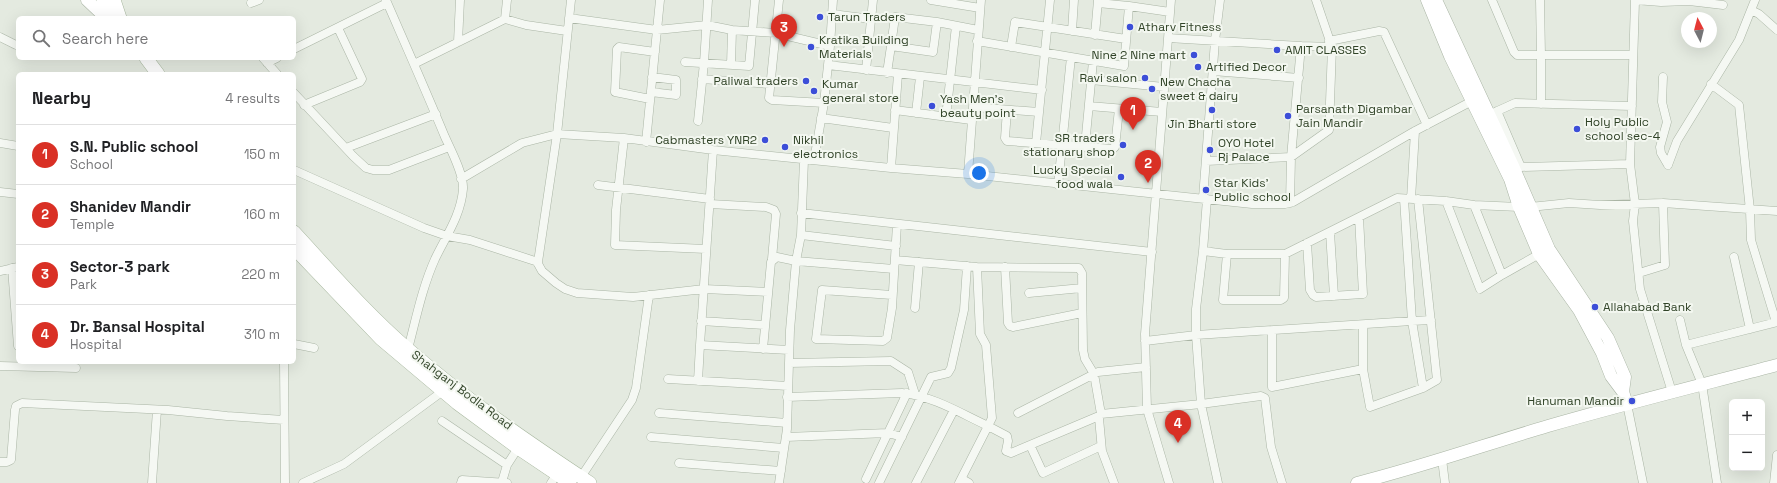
<!DOCTYPE html>
<meta charset="utf-8">
<style>
body{margin:0;font-family:"Space Grotesk",sans-serif;background:#f2f2f2;color:#202124}
.controls{position:absolute;right:12px;bottom:12px;display:grid;overflow:hidden;border-radius:6px;box-shadow:0 4px 16px #0002}
.controls button{width:36px;height:36px;display:grid;place-items:center;padding:0;border:0;border-bottom:1px solid #e0e0e0;background:#fff;color:#202124;font:20px sans-serif}
.compass{position:absolute;left:1681px;top:12px;width:36px;height:36px;border-radius:50%;background:#fff;box-shadow:0 4px 16px #0002;rotate:353deg}
.you{position:absolute;left:979px;top:173px;width:14px;height:14px;margin:-10px;border:3px solid #fff;border-radius:50%;background:#1a73e8;box-shadow:0 0 0 6px #1a73e833}
.badge{display:grid;place-items:center;width:26px;height:26px;border-radius:50%;background:#d93025;color:#fff;font-size:13px;font-weight:700}
.pin{position:absolute;translate:-50% -33px;filter:drop-shadow(0 1px 2px #0008)}
.pin::after{content:'';position:absolute;top:21px;width:14px;height:12px;background:inherit;clip-path:polygon(0 0,100% 0,50% 100%)}
.list{margin:0;padding:0;list-style:none}
h2{display:flex;justify-content:space-between;align-items:center;height:52px;margin:0;padding:0 16px;font-size:17px}
h2 small{font-size:13px;font-weight:400;color:#757577}
.list li{display:grid;grid-template-columns:26px 1fr auto;gap:12px;align-items:center;box-sizing:border-box;height:60px;padding:0 16px;border-top:1px solid #e0e0e0}
.list b{display:block;font-size:15px;white-space:nowrap}
.list p{margin:0;font-size:13px;white-space:nowrap;color:#757577}
.list em{font-size:13px;font-style:normal;color:#757577}
.icon{flex:none;width:22px;height:22px;fill:none;stroke:currentColor;stroke-width:2;stroke-linecap:round;stroke-linejoin:round}
.map{position:relative;flex:none;width:1777px;height:483px;overflow:hidden}
.search{position:absolute;background:#fff;box-shadow:0 4px 16px #0002;left:16px;top:16px;width:280px;height:44px;display:flex;align-items:center;gap:10px;box-sizing:border-box;padding:0 14px;border-radius:6px;color:#757577;font-size:15px}
.panel{position:absolute;background:#fff;box-shadow:0 4px 16px #0002;left:16px;top:72px;width:280px;height:292px;border-radius:6px}
.map>svg:first-child{display:block}
.lines{fill:none;stroke-linecap:round;stroke-linejoin:round}
.street-casing{stroke:#aab5a5;stroke-width:9}
.secondary-casing{stroke:#aab5a5;stroke-width:13}
.primary-casing{stroke:#a7b79e;stroke-width:14}
.street{stroke:#f5f8f3;stroke-width:8}
.secondary{stroke:#fff;stroke-width:12}
.primary{stroke:#fff;stroke-width:13}
.poi-dot{fill:#3c4ed8;stroke:#f3f7f0;stroke-width:1.5}
.labels{text-anchor:middle;dominant-baseline:central;stroke-width:4;stroke-linejoin:round;paint-order:stroke}
.poi-label{font-size:12px;fill:#304327;stroke:#f3f7f0;text-anchor:start}
.street-label{font-size:12px;fill:#304327;stroke:#f3f7f0}
</style>
<div class="map">
<svg width="1777" height="483" viewBox="0 0 1777 483">
<rect width="100%" height="100%" fill="#e4eae0"/>
<g class="lines">
<g class="street-casing">
<path id="street" d="M386,0C406,46 426,91 445,137C451,150 464,175 463,189C461,215 446,236 435,259C422,288 416,319 408,349
M660,0L657,30L707,25L732,30L775,33L830,46L824,103L814,160
M779,0L769,98L772,100L824,103
M931,0L980,8
M1492,0L1514,52L1517,55H1541L1540,0
M1635,0L1661,2L1689,1L1723,5
M1635,1L1630,164L1635,204L1633,221L1640,289L1672,392
M251,3L259,0
M1098,3L1129,6
M1751,10L1759,14L1777,30
M832,14L871,19
M569,18L657,30L646,142
M505,19L507,0
M937,22L978,30
M1072,31L1074,0
M1095,35L1098,0
M0,37L16,45
M1168,38L1301,46L1291,157L1290,203
M977,41L1124,66L1129,6L1170,12
M1329,41L1379,31L1384,32L1427,125
M458,42L460,0
M830,46L833,0
M1301,46L1332,47
M1011,47L1015,22L1126,39
M294,49L387,3
M263,58L277,74
M685,62L749,66L755,0
M267,63L277,58
M414,64L505,19L526,25L567,31
M731,65L732,30
M828,65L1042,90
M866,70L873,0
M1213,71L1299,78
M887,73L891,46L933,52L937,22L895,17L891,46
M1663,77L1662,102L1667,122L1660,147L1661,153L1668,165
M702,79L770,84
M1091,80L1164,87
M1711,84L1739,105L1750,210L1751,240L1776,322
M651,92L676,95V80L652,77
M294,93L353,156L366,168L373,170H389L449,147
M650,99L615,92L617,49L619,47L655,52
M1541,104V55H1633
M304,105L360,82L362,79L338,28
M1089,106L1162,112
M973,107L1039,112
M895,110L971,120
M1007,110L1005,138L1007,141L1113,149L1115,147L1119,109
M1497,111L1521,167L1630,164
M916,113L920,77
M1493,113L1515,103L1632,106
M946,117L956,26
M821,118L893,128
M698,121L704,63L708,0
M624,138L616,210L615,245L706,249
M0,143L18,146
M1036,143L1050,0
M1085,146L1093,61
M346,148L436,114
M1206,161L1291,157L1329,130L1332,47L1316,0
M1668,165L1677,141L1739,40L1755,0
M891,168L898,74
M294,170L424,228L447,236L470,240L538,262L557,134L571,0
M968,174L981,0
M461,179L522,143L557,134L624,138L713,150L891,168L968,174L1252,204H1285L1293,202L1415,131L1476,99
M598,185L710,199
M1058,185L1071,57
M0,192L18,194
M1203,198L1215,41L1220,0
M1207,199L1203,251L1196,309V335L1201,404L1218,483
M1404,199L1412,321L1431,320
M1411,199L1415,131
M1446,201L1480,289L1502,275L1543,252
M710,204L766,207L774,210L776,214L772,259
M1474,205L1519,207
M1530,207L1569,203L1600,205L1663,203L1777,211
M801,213L1152,252
M1359,217L1397,198L1446,201L1474,205L1502,275
M1330,232L1334,296
M801,235L896,246
M1203,251L1227,254H1285L1284,298L1281,300H1223L1227,254
M1285,254L1359,217L1363,294L1316,297L1313,295L1310,290L1307,243
M1734,257L1750,329
M895,260L977,267L1079,268L1082,273L1083,350L1085,359L1094,374L1101,414
M537,262L542,271L556,283L565,289L577,293L633,297L704,289L768,292
M977,267L980,334L986,345L992,418L988,426L1007,436L1008,441L1006,451L1011,453L1099,416
M1005,267L1008,323L1010,326L1013,327L1082,313
M12,268L18,346
M0,271L18,267
M1639,273L1665,265L1663,203
M1029,293L1082,288
M892,295L822,290L816,339L883,341L887,338L892,308L897,224
M915,308L919,262
M1680,320L1686,345L1702,384L1717,483
M701,321L765,325
M1272,331V387L1363,369V325
M1145,341L1196,335L1412,321L1423,388
M294,344L314,348
M700,345L713,150
M1686,345L1777,322
M763,349L771,262L777,257L796,261L894,269
M284,362L285,483
M789,363L891,361L908,372L915,394
M0,366L76,368
M1363,369L1370,407L1423,388L1437,380L1418,199
M668,379L788,386
M698,381L700,345L789,350
M787,397L902,393C933,396 960,413 988,426L959,483
M1627,404L1643,483
M659,413L787,423
M1018,413L1098,372L1146,367
M442,421L507,465
M651,437L784,448
M786,437L888,433L902,437
M1030,445L1043,473L1101,446
M1442,459L1445,483
M0,462H7L11,460L15,410L16,406L22,403L168,410L227,416L284,420
M679,463L781,471
M581,477L632,400L636,388L649,295
M866,479L907,393
M962,479L969,483
M502,482L507,465L518,448
M152,483L157,410
M303,483L344,464L443,391
M461,483L462,480L507,483
M551,483L557,474
M779,483L787,429L790,330L796,261L801,235L804,160
M879,483L931,377L948,373L951,368L964,310L967,266
M916,483L954,410
M1114,483L1102,451L1099,418L1101,414L1201,404L1261,396L1265,398L1271,447L1282,483
M1169,483L1147,409L1145,334L1171,0
M1774,483L1777,455"/>
</g>
<g class="secondary-casing">
<path id="secondary" d="M87,0L106,18
M1427,0L1450,56L1510,179L1519,207L1539,254L1579,310L1602,353L1611,376L1623,392L1627,404
M1436,0L1513,166L1549,249L1608,338L1625,377L1623,392
M1357,483C1421,467 1484,445 1548,426C1624,404 1701,385 1777,365"/>
</g>
<g class="primary-casing">
<path id="primary" d="M103,0L109,18
M114,0L120,18
M146,58L158,74
M294,232C331,272 367,314 409,350C465,399 528,442 590,483
M294,248L381,339L457,403L518,448L570,483"/>
</g>
<use href="#street" class="street"/>
<use href="#secondary" class="secondary"/>
<use href="#primary" class="primary"/>
</g>
<g class="poi-dot">
<circle cx="820" cy="17" r="4"/>
<circle cx="1130" cy="27" r="4"/>
<circle cx="811" cy="47" r="4"/>
<circle cx="1277" cy="50" r="4"/>
<circle cx="1194" cy="55" r="4"/>
<circle cx="1198" cy="67" r="4"/>
<circle cx="1145" cy="78" r="4"/>
<circle cx="806" cy="81" r="4"/>
<circle cx="1152" cy="89" r="4"/>
<circle cx="814" cy="91" r="4"/>
<circle cx="932" cy="106" r="4"/>
<circle cx="1212" cy="110" r="4"/>
<circle cx="1288" cy="116" r="4"/>
<circle cx="1577" cy="129" r="4"/>
<circle cx="765" cy="140" r="4"/>
<circle cx="1123" cy="145" r="4"/>
<circle cx="785" cy="147" r="4"/>
<circle cx="1210" cy="150" r="4"/>
<circle cx="1121" cy="177" r="4"/>
<circle cx="1206" cy="190" r="4"/>
<circle cx="1595" cy="307" r="4"/>
<circle cx="1632" cy="401" r="4"/>
</g>
<g class="labels">
<g class="poi-label">
<text x="828" y="17">Tarun Traders</text>
<text x="1138" y="27">Atharv Fitness</text>
<text x="819" y="40">Kratika Building<tspan x="819" dy="14">Materials</tspan></text>
<text x="1285" y="50">AMIT CLASSES</text>
<text x="1186" y="55" text-anchor="end">Nine 2 Nine mart</text>
<text x="1206" y="67">Artified Decor</text>
<text x="1137" y="78" text-anchor="end">Ravi salon</text>
<text x="798" y="81" text-anchor="end">Paliwal traders</text>
<text x="1160" y="82">New Chacha<tspan x="1160" dy="14">sweet &amp; dairy</tspan></text>
<text x="822" y="84">Kumar<tspan x="822" dy="14">general store</tspan></text>
<text x="940" y="99">Yash Men's<tspan x="940" dy="14">beauty point</tspan></text>
<text x="1296" y="109">Parsanath Digambar<tspan x="1296" dy="14">Jain Mandir</tspan></text>
<text x="1585" y="122">Holy Public<tspan x="1585" dy="14">school sec-4</tspan></text>
<text x="1212" y="124" text-anchor="middle">Jin Bharti store</text>
<text x="1115" y="138" text-anchor="end">SR traders<tspan x="1115" dy="14">stationary shop</tspan></text>
<text x="757" y="140" text-anchor="end">Cabmasters YNR2</text>
<text x="793" y="140">Nikhil<tspan x="793" dy="14">electronics</tspan></text>
<text x="1218" y="143">OYO Hotel<tspan x="1218" dy="14">Rj Palace</tspan></text>
<text x="1113" y="170" text-anchor="end">Lucky Special<tspan x="1113" dy="14">food wala</tspan></text>
<text x="1214" y="183">Star Kids'<tspan x="1214" dy="14">Public school</tspan></text>
<text x="1603" y="307">Allahabad Bank</text>
<text x="1624" y="401" text-anchor="end">Hanuman Mandir</text>
</g>
<g class="street-label">
<text transform="translate(462 390) rotate(37)">Shahganj Bodla Road</text>
</g>
</g>
</svg>
<div class="controls">
<button>+</button>
<button>−</button>
</div>
<svg class="compass" viewBox="-18 -18 36 36"><path d="M0-13l5 13h-10z" fill="#e53935"/><path d="M0 13l5-13h-10z" fill="#757577"/></svg>
<div class="you"></div>
<div class="pin badge" style="left:1133px;top:130px">1</div>
<div class="pin badge" style="left:1148px;top:183px">2</div>
<div class="pin badge" style="left:784px;top:47px">3</div>
<div class="pin badge" style="left:1178px;top:443px">4</div>
<div class="search"><svg class="icon" aria-label="search" viewBox="0 0 24 24"><circle cx="10" cy="10" r="6"/><path d="M15 15l6 6"/></svg>Search here</div>
<section class="panel">
<h2>Nearby<small>4 results</small></h2>
<ul class="list">
<li><span class="badge">1</span><div><b>S.N. Public school</b><p>School</p></div><em>150 m</em></li>
<li><span class="badge">2</span><div><b>Shanidev Mandir</b><p>Temple</p></div><em>160 m</em></li>
<li><span class="badge">3</span><div><b>Sector-3 park</b><p>Park</p></div><em>220 m</em></li>
<li><span class="badge">4</span><div><b>Dr. Bansal Hospital</b><p>Hospital</p></div><em>310 m</em></li>
</ul>
</section>
</div>
